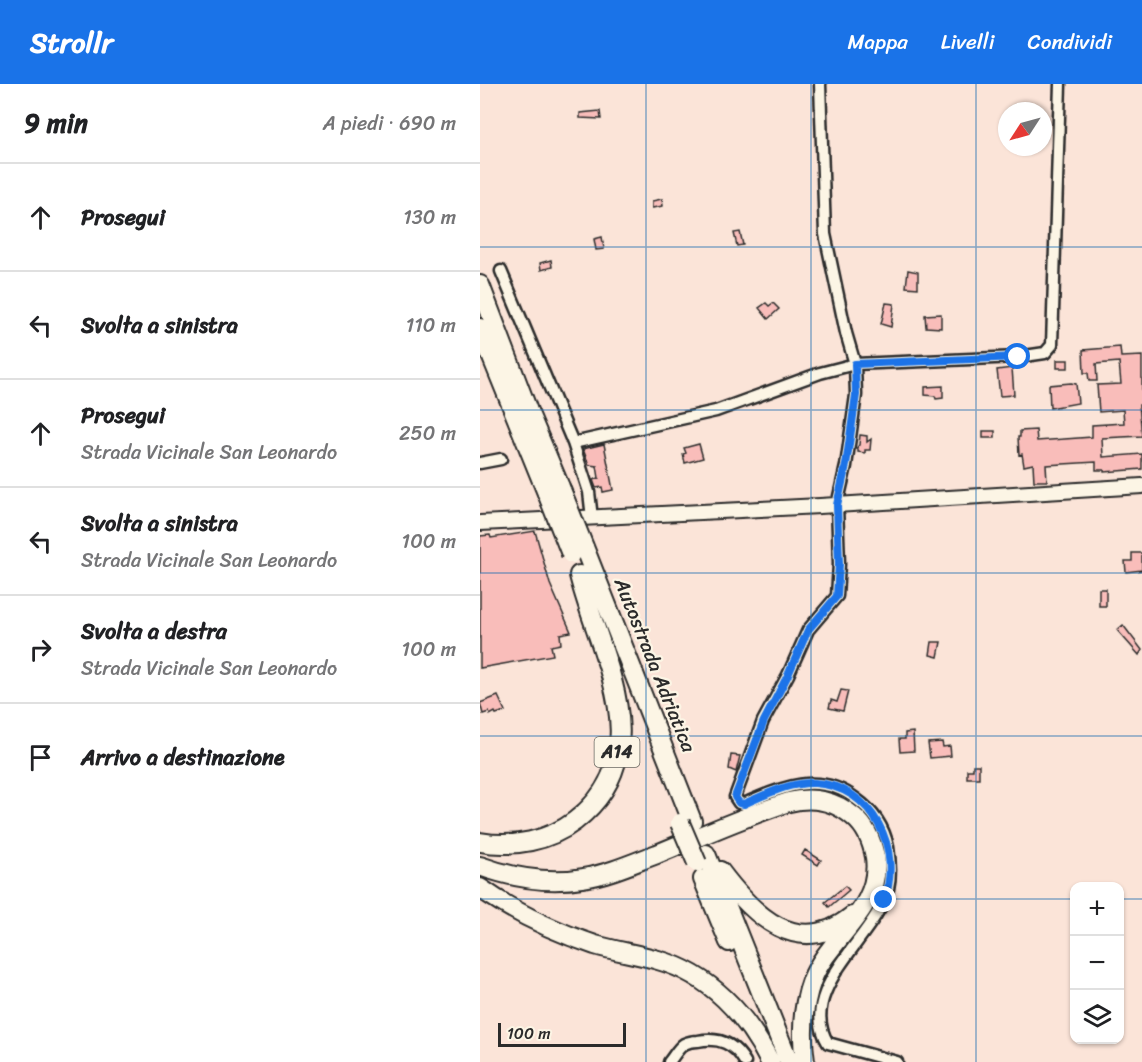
<!DOCTYPE html>
<html lang="it">
<meta charset="utf-8">
<style>
body{margin:0;font-family:Sriracha,sans-serif;background:#f6f6f6;color:#202124}
.controls{position:absolute;right:18px;bottom:18px;display:grid;overflow:hidden;border-radius:12px;box-shadow:0 2px 4px #0004}
.controls button{width:54px;height:54px;display:grid;place-items:center;padding:0;border:0;border-bottom:2px solid #e0e0e0;background:#fff;color:#202124;font:30px sans-serif}
.compass{position:absolute;left:518px;top:18px;width:54px;height:54px;border-radius:50%;background:#fff;box-shadow:0 2px 4px #0004;rotate:234deg}
.scale{position:absolute;left:18px;bottom:15px;width:128px;box-sizing:border-box;padding-left:6px;border:3px solid #2b2b2b;border-top:0;font-size:16px;line-height:21px;white-space:nowrap;color:#2b2b2b;-webkit-text-stroke:4px #fcf5e5;paint-order:stroke}
.stop{position:absolute;width:18px;height:18px;margin:-14px;border:4px solid #1a73e8;border-radius:50%;background:#fff}
.stop.end{background:#1a73e8;border-color:#fff;box-shadow:0 2px 6px #0008}
.list{margin:0;padding:0;list-style:none}
h2{display:flex;justify-content:space-between;align-items:center;height:78px;margin:0;padding:0 24px;font-size:26px}
h2 small{font-size:20px;font-weight:400;color:#757577}
.list li{display:grid;grid-template-columns:39px 1fr auto;gap:18px;align-items:center;box-sizing:border-box;height:108px;padding:0 24px;border-top:2px solid #e0e0e0}
.list b{display:block;font-size:22px;white-space:nowrap}
.list p{margin:0;font-size:20px;white-space:nowrap;color:#757577}
.list em{font-size:20px;font-style:normal;color:#757577}
.icon{flex:none;width:33px;height:33px;fill:none;stroke:currentColor;stroke-width:2;stroke-linecap:round;stroke-linejoin:round}
.map{position:relative;flex:none;width:662px;height:978px;overflow:hidden}
header{display:flex;align-items:center;gap:36px;box-sizing:border-box;height:84px;padding:0 30px;background:#1a73e8;color:#fff}
header strong{font-size:28px}
nav{display:flex;gap:33px;margin-inline-start:auto;font-size:21px}
main{display:flex}
aside{flex:1;background:#fff}
.map>svg:first-child{display:block}
.building{fill:#f9bdba;stroke:#2b2b2b;stroke-width:1.5}
.lines{fill:none;stroke-linecap:round;stroke-linejoin:round}
.street-casing{stroke:#2b2b2b;stroke-width:15}
.secondary-casing{stroke:#2b2b2b;stroke-width:18}
.highway-casing{stroke:#2b2b2b;stroke-width:22}
.street{stroke:#fcf5e5;stroke-width:10}
.secondary{stroke:#fcf5e5;stroke-width:14}
.highway{stroke:#fcf5e5;stroke-width:18}
.highway-bridge-casing{stroke:#2b2b2b;stroke-width:22;stroke-linecap:butt}
.highway-bridge{stroke:#fcf5e5;stroke-width:18}
.route{stroke:#1a73e8;stroke-width:8}
.grid{fill:none;stroke:#1f6fb2;stroke-width:1.5;stroke-opacity:0.55}
.labels{text-anchor:middle;dominant-baseline:central;stroke-width:4.5;stroke-linejoin:round;paint-order:stroke}
.shield{fill:#fcf5e5;stroke:#6a6863;stroke-width:1.5}
.shield-label{font-size:18px;font-weight:bold;fill:#2b2b2b}
.street-label{font-size:20px;fill:#2b2b2b;stroke:#fcf5e5}
</style>
<header>
<strong>Strollr</strong>
<nav><a>Mappa</a><a>Livelli</a><a>Condividi</a></nav>
</header>
<main>
<aside>
<h2>9 min<small>A piedi · 690 m</small></h2>
<ul class="list">
<li><svg class="icon" aria-label="ahead" viewBox="0 0 24 24"><path d="M12 20V5M6 11l6-6 6 6"/></svg><div><b>Prosegui</b></div><em>130 m</em></li>
<li><svg class="icon" aria-label="left" viewBox="0 0 24 24"><path d="M17 20v-9H6M10 6l-5 5 5 5"/></svg><div><b>Svolta a sinistra</b></div><em>110 m</em></li>
<li><svg class="icon" aria-label="ahead" viewBox="0 0 24 24"><path d="M12 20V5M6 11l6-6 6 6"/></svg><div><b>Prosegui</b><p>Strada Vicinale San Leonardo</p></div><em>250 m</em></li>
<li><svg class="icon" aria-label="left" viewBox="0 0 24 24"><path d="M17 20v-9H6M10 6l-5 5 5 5"/></svg><div><b>Svolta a sinistra</b><p>Strada Vicinale San Leonardo</p></div><em>100 m</em></li>
<li><svg class="icon" aria-label="right" viewBox="0 0 24 24"><path d="M7 20v-9h11M14 6l5 5-5 5"/></svg><div><b>Svolta a destra</b><p>Strada Vicinale San Leonardo</p></div><em>100 m</em></li>
<li><svg class="icon" aria-label="arrive" viewBox="0 0 24 24"><path d="M6 21V4h12l-3 4 3 4H6"/></svg><div><b>Arrivo a destinazione</b></div></li>
</ul>
</aside>
<div class="map">
<svg width="662" height="978" viewBox="0 0 662 978">
<rect width="100%" height="100%" fill="#fbe4d8"/>
<filter id="ink" filterUnits="userSpaceOnUse"><feTurbulence type="fractalNoise" baseFrequency=".0167" numOctaves="2"/><feDisplacementMap in="SourceGraphic" scale="12" xChannelSelector="R" yChannelSelector="G"/><feConvolveMatrix kernelMatrix="1 2 1 2 8 2 1 2 1" color-interpolation-filters="sRGB"/></filter>
<g filter="url(#ink)">
<path class="building" d="M120,27L121,35L100,34V29Z
M182,115L183,122L172,124V117Z
M260,148L263,161L257,162L254,149Z
M122,153L124,165L116,166L114,155Z
M71,176L72,183L61,186L60,179Z
M428,186L438,188V204L426,203Z
M286,219L289,222L293,219L299,225L288,235L279,224Z
M406,219L414,220L411,243L401,240Z
M461,230V244L446,243L445,231Z
M640,263L641,273L662,272V321H659L662,352L622,354L623,373L662,370V385L624,388V386H616V378L566,381L567,397H554L553,380L544,382L542,370L539,371L538,353H540V347L556,346L557,357L612,353V341L644,339L643,326L619,328L617,301L641,300L639,278L616,280L617,297H609L608,289H604L603,266Z
M577,276H588V284H577Z
M532,284L534,311L520,312L517,286Z
M591,299L596,300L598,319L570,324L569,301Z
M463,302V314L456,315L455,312L445,311V303Z
M503,347H515V354H503Z
M380,351L387,352V358L391,355L390,366H385V369L378,368V365H376L379,361Z
M124,360L133,406L123,408L122,403L116,404L113,396L119,394L117,382L109,381L103,365Z
M219,360L223,374L205,379L203,370L206,369L204,364Z
M55,447L70,500L91,548L80,550L81,560L71,562L73,571L0,584V452L10,451L11,454Z
M652,469H662V486L646,488L645,477H652Z
M619,505H626V522H619Z
M643,541L662,566L659,571L637,546Z
M452,558H461L458,573L450,571Z
M361,606L368,607L363,627L349,624L351,616L357,618Z
M18,612L25,627L16,630L15,628L10,631L9,628L3,630L0,619Z
M433,648L434,667L420,668L419,655H425V649Z
M462,658L463,663L470,662L471,672L450,674L448,659Z
M251,671L260,672L256,688L249,685Z
M493,681H499V694H487V686H493Z
M325,766L341,776L338,781L322,771Z
M365,802L369,806L349,823L345,818Z"/>
<g class="lines">
<g class="street-casing">
<path id="street" d="M340,0L345,150L366,249L375,280L538,273L565,269L572,261L580,0
M21,187L93,359L236,327L340,289L375,280L376,311L366,382L357,421L359,480L357,512L328,546L308,591L283,637L255,713L259,719L264,720C301,703 340,687 376,715C393,727 404,743 408,763C410,776 411,792 408,805C396,852 315,906 348,959L417,978
M93,359L109,408L112,434
M0,379L21,375
M189,978C194,972 198,964 204,960C208,958 214,957 218,957C239,953 254,959 265,978"/>
</g>
<g class="secondary-casing">
<path id="secondary" d="M0,439L340,422L662,402"/>
</g>
<g class="highway-casing">
<path id="highway" d="M0,201L48,327L80,403
M0,244L67,409
M104,463L212,737
M0,758C33,764 69,757 95,737C182,669 119,572 99,491
M226,770L309,978
M0,782C33,794 68,800 103,794C129,790 153,779 177,770C221,752 265,732 309,718C333,712 356,717 374,733C386,743 392,757 395,773C402,826 349,852 332,896C322,923 321,950 325,978
M240,787C273,831 318,876 372,832
M223,795L249,858
M0,804C35,829 74,847 115,861C136,867 157,870 178,876C229,890 267,931 290,978"/>
</g>
<use href="#street" class="street"/>
<use href="#secondary" class="secondary"/>
<use href="#highway" class="highway"/>
<g class="highway-bridge-casing">
<path id="highway-bridge" d="M80,403L104,463
M67,409L91,470
M200,739L217,779"/>
</g>
<use href="#highway-bridge" class="highway-bridge"/>
</g>
</g>
<g class="lines" filter="url(#ink)">
<path class="route" d="M404,816C423,766 393,702 335,699C309,698 287,710 264,720L259,719L255,713L284,637L308,591L328,546L357,512L359,480L357,421L366,381L376,311L375,280L538,273"/>
</g>
<path class="grid" d="M166,0V978M331,0V978M496,0V978M0,163H662M0,326H662M0,489H662M0,652H662M0,815H594M640,815H662"/>
<g class="labels">
<rect class="shield" x="114.5" y="653" width="45" height="30" rx="4.5"/>
<g class="shield-label">
<text x="137" y="668">A14</text>
</g>
<g class="street-label">
<text transform="translate(175 581) rotate(68)">Autostrada Adriatica</text>
</g>
</g>
</svg>
<div class="controls">
<button>+</button>
<button>−</button>
<button><svg class="icon" aria-label="layers" viewBox="0 0 24 24"><path d="M12 4l9 5-9 5-9-5zM3 14l9 5 9-5"/></svg></button>
</div>
<svg class="compass" viewBox="-18 -18 36 36"><path d="M0-13l5 13h-10z" fill="#e53935"/><path d="M0 13l5-13h-10z" fill="#757577"/></svg>
<div class="scale">100 m</div>
<div class="stop" style="left:538px;top:273px"></div>
<div class="stop end" style="left:404px;top:816px"></div>
</div>
</main>
